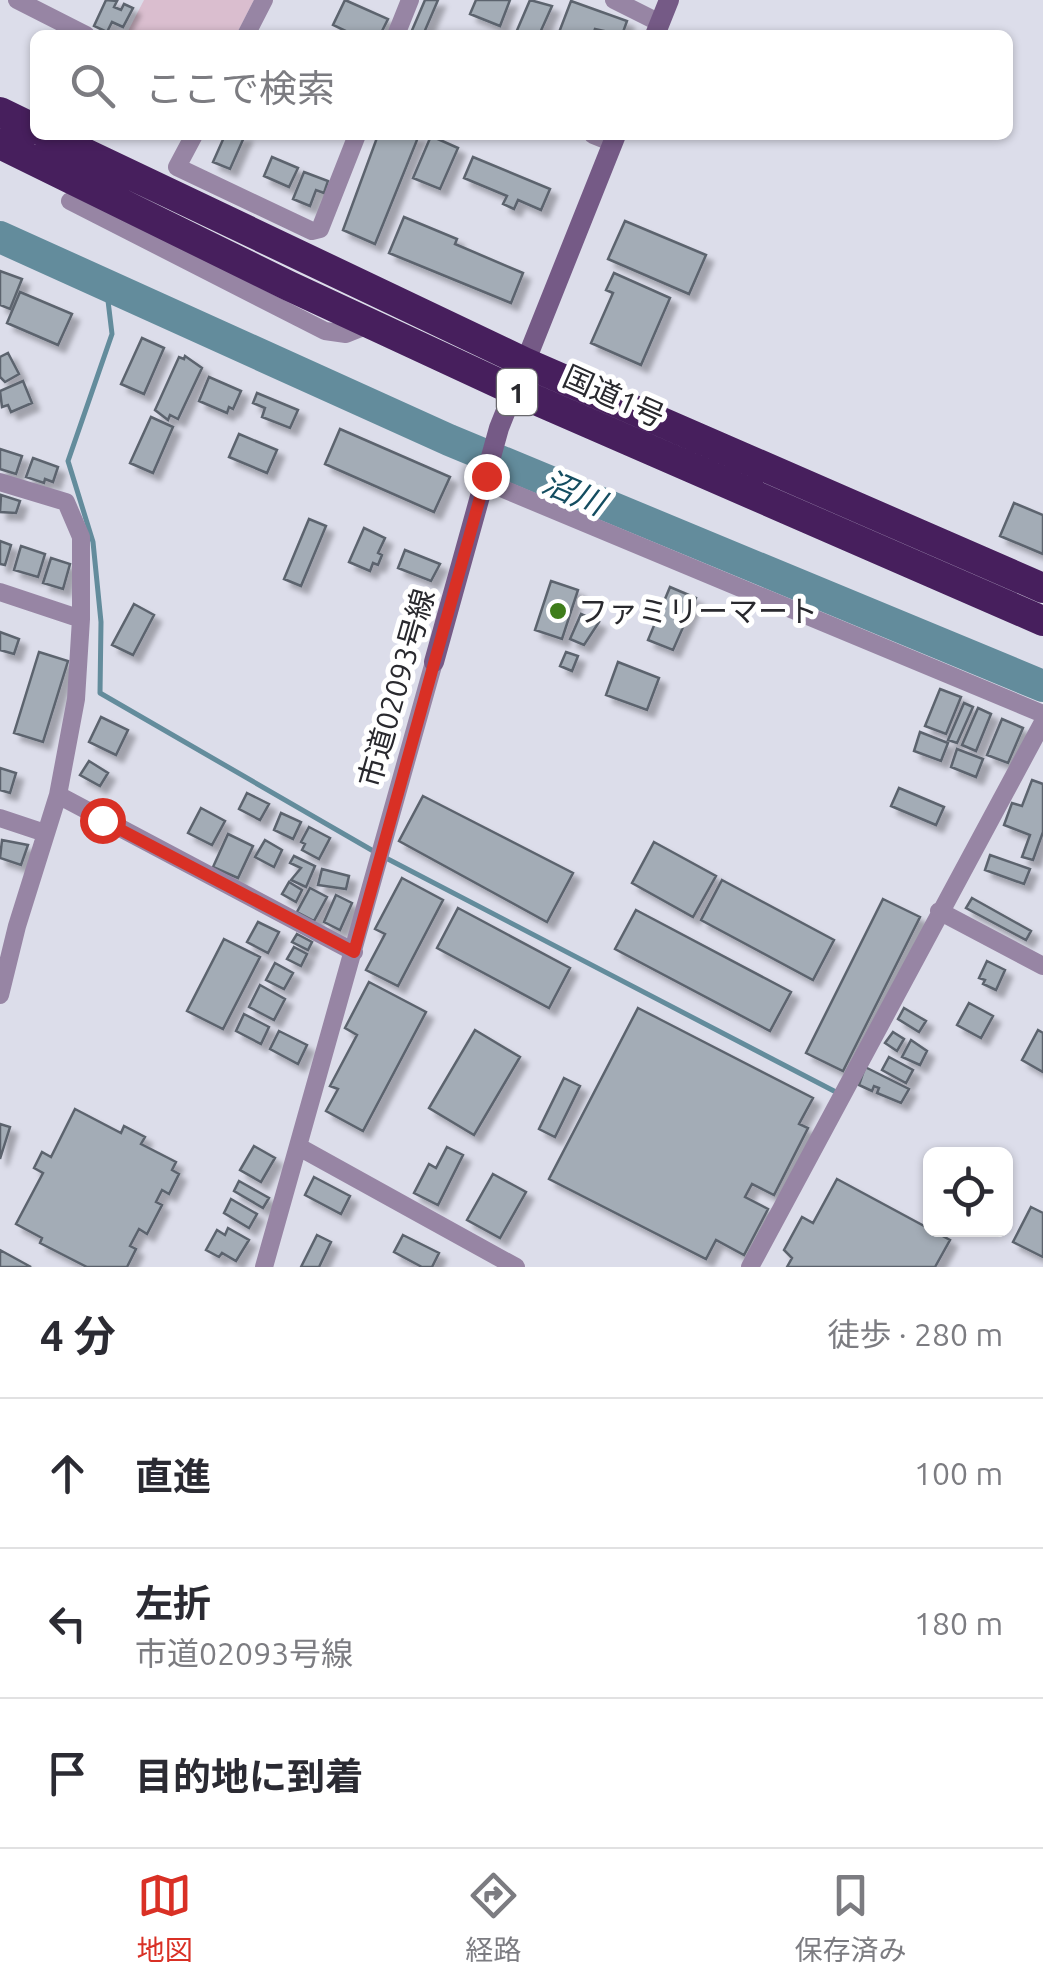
<!DOCTYPE html>
<html lang="ja">
<meta charset="utf-8">
<style>
body{margin:0;font-family:Ubuntu,"Noto Sans JP",sans-serif;background:#f7f7f7;color:#2b2b33}
.controls{position:absolute;right:30px;bottom:30px;display:grid;overflow:hidden;border-radius:15px;box-shadow:0 2px 8px #0004}
.controls button{width:90px;height:90px;display:grid;place-items:center;padding:0;border:0;border-bottom:2px solid #e1e1e2;background:#fff;color:#2b2b33;font:50px sans-serif}
.stop{position:absolute;width:30px;height:30px;margin:-22px;border:8px solid #d93025;border-radius:50%;background:#fff}
.stop.end{background:#d93025;border-color:#fff;box-shadow:0 2px 10px #0008}
.list{margin:0;padding:0;list-style:none}
h2{display:flex;justify-content:space-between;align-items:center;height:130px;margin:0;padding:0 40px;font-size:42px}
h2 small{font-size:32px;font-weight:400;color:#7c7c81}
.list li{display:grid;grid-template-columns:65px 1fr auto;gap:30px;align-items:center;box-sizing:border-box;height:150px;padding:0 40px;border-top:2px solid #e1e1e2}
.list b{display:block;font-size:38px;white-space:nowrap}
.list p{margin:0;font-size:32px;white-space:nowrap;color:#7c7c81}
.list em{font-size:32px;font-style:normal;color:#7c7c81}
.icon{flex:none;width:55px;height:55px;fill:none;stroke:currentColor;stroke-width:2;stroke-linecap:round;stroke-linejoin:round}
.map{position:relative;flex:none;width:1043px;height:1267px;overflow:hidden}
.search{position:absolute;background:#fff;box-shadow:0 2px 8px #0004;left:30px;right:30px;top:30px;height:110px;display:flex;align-items:center;gap:25px;box-sizing:border-box;padding:0 35px;border-radius:15px;color:#7c7c81;font-size:38px}
.sheet{height:580px;background:#fff}
nav{display:flex;justify-content:space-around;align-items:center;box-sizing:border-box;height:140px;border-top:2px solid #e1e1e2;background:#fff;font-size:28px;color:#7c7c81}
nav a{display:grid;justify-items:center;gap:5px}
nav .on{color:#d93025}
.map>svg:first-child{display:block}
.green{fill:#dabecf}
.lines{fill:none;stroke-linecap:round;stroke-linejoin:round}
.stream{stroke:#638c9c;stroke-width:5}
.river{stroke:#638c9c;stroke-width:32}
.building{fill:#a3acb6;stroke:#5c646e;stroke-width:2.5;filter:url(#shadow)}
.street{stroke:#9785a4;stroke-width:18}
.secondary{stroke:#755a86;stroke-width:20}
.highway{stroke:#471f5d;stroke-width:30}
.route{stroke:#d93025;stroke-width:12}
.poi-dot{fill:#3f7d1b;stroke:#fff;stroke-width:4}
.labels{text-anchor:middle;dominant-baseline:central;stroke-width:10;stroke-linejoin:round;paint-order:stroke}
.shield{fill:#fff;stroke:#69696d;stroke-width:2.5}
.shield-label{font-size:28px;font-weight:bold;fill:#29292e}
.street-label{font-size:30px;fill:#29292e;stroke:#fff}
.poi-label{font-size:30px;fill:#29292e;stroke:#fff;text-anchor:start}
.water-label{font-size:32px;font-style:italic;fill:#144d60;stroke:#fff}
</style>
<div class="map">
<svg width="1043" height="1267" viewBox="0 0 1043 1267">
<defs>
<filter id="shadow"><feDropShadow dx="7" dy="7" stdDeviation="2.5" flood-color="#0004"/></filter>
</defs>
<rect width="100%" height="100%" fill="#dcddea"/>
<path class="green" d="M144,0H254L236,35H126Z"/>
<g class="lines">
<path class="stream" d="M106,284L112,334L68,461L93,542L101,622L100,693L375,852
M384,857L834,1091"/>
<path class="river" d="M0,237L449,440L1043,686"/>
</g>
<path class="building" d="M106,0L117,1L114,7L121,10L124,4L133,8L123,27L112,22L107,32L94,26Z
M345,0L388,19L380,35H354L333,25Z
M425,0H438L423,35H410Z
M476,0H510L500,26L470,14Z
M530,0L552,6L539,35H515Z
M571,1L627,21L622,35L595,29L593,35H558Z
M225,135H245L230,169L213,162Z
M378,135H419L375,244L343,230Z
M431,136L458,148L440,189L413,178Z
M272,157L298,168L289,187L264,176Z
M473,157L550,189L541,210L518,200L514,209L503,204L507,196L464,178Z
M304,172L328,181L324,193L316,190L310,206L293,199Z
M404,217L457,239L455,244L523,273L511,303L389,253Z
M625,221L706,255L689,294L608,259Z
M0,271L22,279L10,309L0,305Z
M614,273L670,298L641,365L591,343L613,293L606,290Z
M20,292L72,314L58,345L7,323Z
M142,338L164,348L144,394L121,384Z
M8,353L19,374L5,382L0,377V357Z
M185,356L202,368L178,419L170,415L168,420L155,410L179,357L184,359Z
M209,377L241,391L233,409L229,407L227,413L199,401Z
M23,381L32,403L11,412L8,405L2,407L0,391Z
M257,393L298,410L290,428L262,417L265,408L253,403Z
M151,417L173,427L153,473L130,463Z
M340,429L450,477L434,512L325,464Z
M239,434L277,450L267,473L229,457Z
M0,449L22,456L16,474L0,469Z
M33,458L58,467L53,482L45,479L44,483L26,477Z
M1,495L20,501L16,513L0,512Z
M1014,503L1043,515V554L1000,536Z
M309,519L326,526L301,586L284,579Z
M364,528L385,538L378,553L382,555L378,565L373,563L370,571L349,562Z
M0,541L11,545L5,565L0,564Z
M21,546L45,554L38,577L14,570Z
M405,550L440,564L431,581L398,568Z
M51,558L70,564L63,589L43,583Z
M551,581L578,590L562,639L535,630Z
M670,587L696,598L673,650L648,640Z
M134,604L154,615L133,655L112,645Z
M581,614L599,622L584,645L570,639Z
M0,632L19,639L14,654L0,650Z
M39,652L68,661L43,742L14,733Z
M566,652L578,656L572,671L560,666Z
M618,662L659,678L647,710L606,695Z
M940,689L961,697L946,734L925,726Z
M964,703L973,707L957,743L948,740Z
M978,708L991,714L976,751L962,745Z
M101,717L128,730L116,755L89,742Z
M1002,719L1023,728L1008,763L987,755Z
M920,732L948,743L941,761L914,751Z
M957,749L983,759L976,777L951,767Z
M89,761L108,773L100,786L80,775Z
M0,768L16,773L10,793L0,790Z
M1032,780L1043,784V832L1033,860L1022,857L1030,835L1004,825L1012,803L1022,806Z
M899,788L944,807L936,825L891,806Z
M247,793L269,804L260,820L239,809Z
M423,796L573,873L547,922L399,841Z
M201,808L225,821L212,845L188,833Z
M281,813L301,822L293,839L274,830Z
M309,827L330,838L319,859L302,850L305,844L301,842Z
M228,834L253,846L238,878L213,867Z
M2,840L28,845L21,865L0,858Z
M265,840L282,850L274,867L255,857Z
M654,842L716,876L693,917L632,883Z
M990,855L1030,869L1024,884L985,870Z
M294,856L315,866L306,887L291,880L301,868L290,863Z
M322,869L349,876L346,889L318,885Z
M402,878L443,900L398,986L366,970L385,934L375,929Z
M722,880L834,940L813,980L701,920Z
M289,882L302,890L296,902L282,894Z
M310,888L327,897L314,921L297,912Z
M336,895L352,903L340,930L324,922Z
M972,898L1031,931L1026,940L966,908Z
M883,899L920,917L843,1071L806,1053Z
M458,908L570,968L549,1008L437,948Z
M636,910L791,992L770,1031L615,949Z
M258,922L279,932L268,953L247,942Z
M297,934L312,942L308,950L292,942Z
M224,939L260,957L223,1029L187,1011Z
M294,947L307,954L301,966L287,959Z
M987,961L1005,970L996,990L983,984L985,980L979,978Z
M275,963L293,973L284,989L266,980Z
M369,982L426,1012L363,1131L326,1111L338,1089L330,1086L357,1035L345,1028Z
M260,985L285,999L274,1020L249,1007Z
M969,1003L993,1016L981,1038L957,1025Z
M638,1008L813,1098L799,1124L808,1128L774,1195L752,1184L745,1197L768,1209L744,1255L716,1240L706,1259L549,1179Z
M904,1008L926,1021L919,1032L898,1019Z
M244,1014L269,1027L261,1044L236,1031Z
M475,1030L520,1057L474,1135L429,1108Z
M1038,1030L1043,1033V1072L1022,1060Z
M279,1031L307,1045L298,1064L270,1049Z
M893,1032L904,1039L897,1051L885,1043Z
M911,1040L927,1051L920,1065L902,1057Z
M889,1057L913,1070L906,1083L882,1070Z
M865,1067L909,1089L901,1103L877,1093L879,1088L874,1086L872,1091L859,1085Z
M564,1078L580,1086L555,1137L539,1129Z
M75,1109L121,1133L124,1126L145,1137L141,1144L176,1162L172,1170L179,1174L169,1194L162,1190L156,1202L162,1205L147,1234L139,1229L130,1246L136,1249L127,1267H87L40,1243L42,1238L16,1224L43,1173L34,1168L42,1152L51,1157Z
M0,1124L10,1127L0,1159Z
M254,1146L275,1158L261,1182L240,1170Z
M447,1147L463,1155L438,1205L414,1193L429,1164L436,1168Z
M493,1174L526,1192L500,1238L467,1220Z
M314,1177L350,1196L341,1214L305,1195Z
M837,1179L950,1240L935,1267H787L792,1258L784,1250L802,1217L813,1223Z
M239,1181L269,1198L263,1208L234,1191Z
M231,1199L257,1214L249,1228L224,1213Z
M1031,1207L1043,1213V1257L1013,1242Z
M228,1228L249,1240L236,1261L222,1253L219,1257L206,1250L217,1230L225,1235Z
M317,1235L331,1242L319,1267H301Z
M403,1235L439,1253L432,1267H422L394,1252Z
M0,1250L31,1267H0Z"/>
<g class="lines">
<path class="street" d="M17,0L86,35
M614,0L660,23
M246,35L264,0
M396,35L410,0
M194,135L177,167L312,231L320,229L357,135
M593,135L613,143
M70,201L325,331L346,334L371,324
M484,481L1043,714
M0,482L66,502L81,537V619L76,699L58,795L17,926L0,995
M0,592L81,619
M58,795L354,952
M0,818L45,833
M939,911L1043,966
M299,1147L516,1267
M264,1267L434,662
M750,1267L1043,722"/>
<path class="secondary" d="M655,35L669,0
M434,662L499,428L616,135"/>
<path class="highway" d="M0,112L35,129
M47,135L526,363L1043,588
M0,144L289,286L515,391L1043,621"/>
</g>
<g class="lines">
<path class="route" d="M102,820L354,952L486,476"/>
</g>
<circle class="poi-dot" cx="558" cy="611" r="10"/>
<g class="labels">
<rect class="shield" x="497" y="369" width="40" height="46" rx="8"/>
<g class="shield-label">
<text x="517" y="392">1</text>
</g>
<g class="street-label">
<text transform="translate(614 396) rotate(24)">国道1号</text>
<text transform="translate(396 688) rotate(-74)">市道02093号線</text>
</g>
<g class="poi-label">
<text x="578" y="611">ファミリーマート</text>
</g>
<g class="water-label">
<text transform="translate(574 492) rotate(23)">沼川</text>
</g>
</g>
</svg>
<div class="controls">
<button><svg class="icon" aria-label="locate" viewBox="0 0 24 24"><circle cx="12" cy="12" r="6"/><path d="M12 2v4M12 18v4M2 12h4M18 12h4"/></svg></button>
</div>
<div class="stop" style="left:102px;top:820px"></div>
<div class="stop end" style="left:486px;top:476px"></div>
<div class="search"><svg class="icon" aria-label="search" viewBox="0 0 24 24"><circle cx="10" cy="10" r="6"/><path d="M15 15l6 6"/></svg>ここで検索</div>
</div>
<section class="sheet">
<h2>4 分<small>徒歩 · 280 m</small></h2>
<ul class="list">
<li><svg class="icon" aria-label="ahead" viewBox="0 0 24 24"><path d="M12 20V5M6 11l6-6 6 6"/></svg><div><b>直進</b></div><em>100 m</em></li>
<li><svg class="icon" aria-label="left" viewBox="0 0 24 24"><path d="M17 20v-9H6M10 6l-5 5 5 5"/></svg><div><b>左折</b><p>市道02093号線</p></div><em>180 m</em></li>
<li><svg class="icon" aria-label="arrive" viewBox="0 0 24 24"><path d="M6 21V4h12l-3 4 3 4H6"/></svg><div><b>目的地に到着</b></div></li>
</ul>
</section>
<nav>
<a class="on"><svg class="icon" aria-label="map" viewBox="0 0 24 24"><path d="M3 6l6-2 6 2 6-2v14l-6 2-6-2-6 2zM9 4v14M15 6v14"/></svg>地図</a>
<a><svg class="icon" aria-label="directions" viewBox="0 0 24 24"><path d="M12 3l9 9-9 9-9-9zM9 14v-3h6M13 9l2 2-2 2"/></svg>経路</a>
<a><svg class="icon" aria-label="saved" viewBox="0 0 24 24"><path d="M7 4h10v16l-5-4-5 4z"/></svg>保存済み</a>
</nav>
